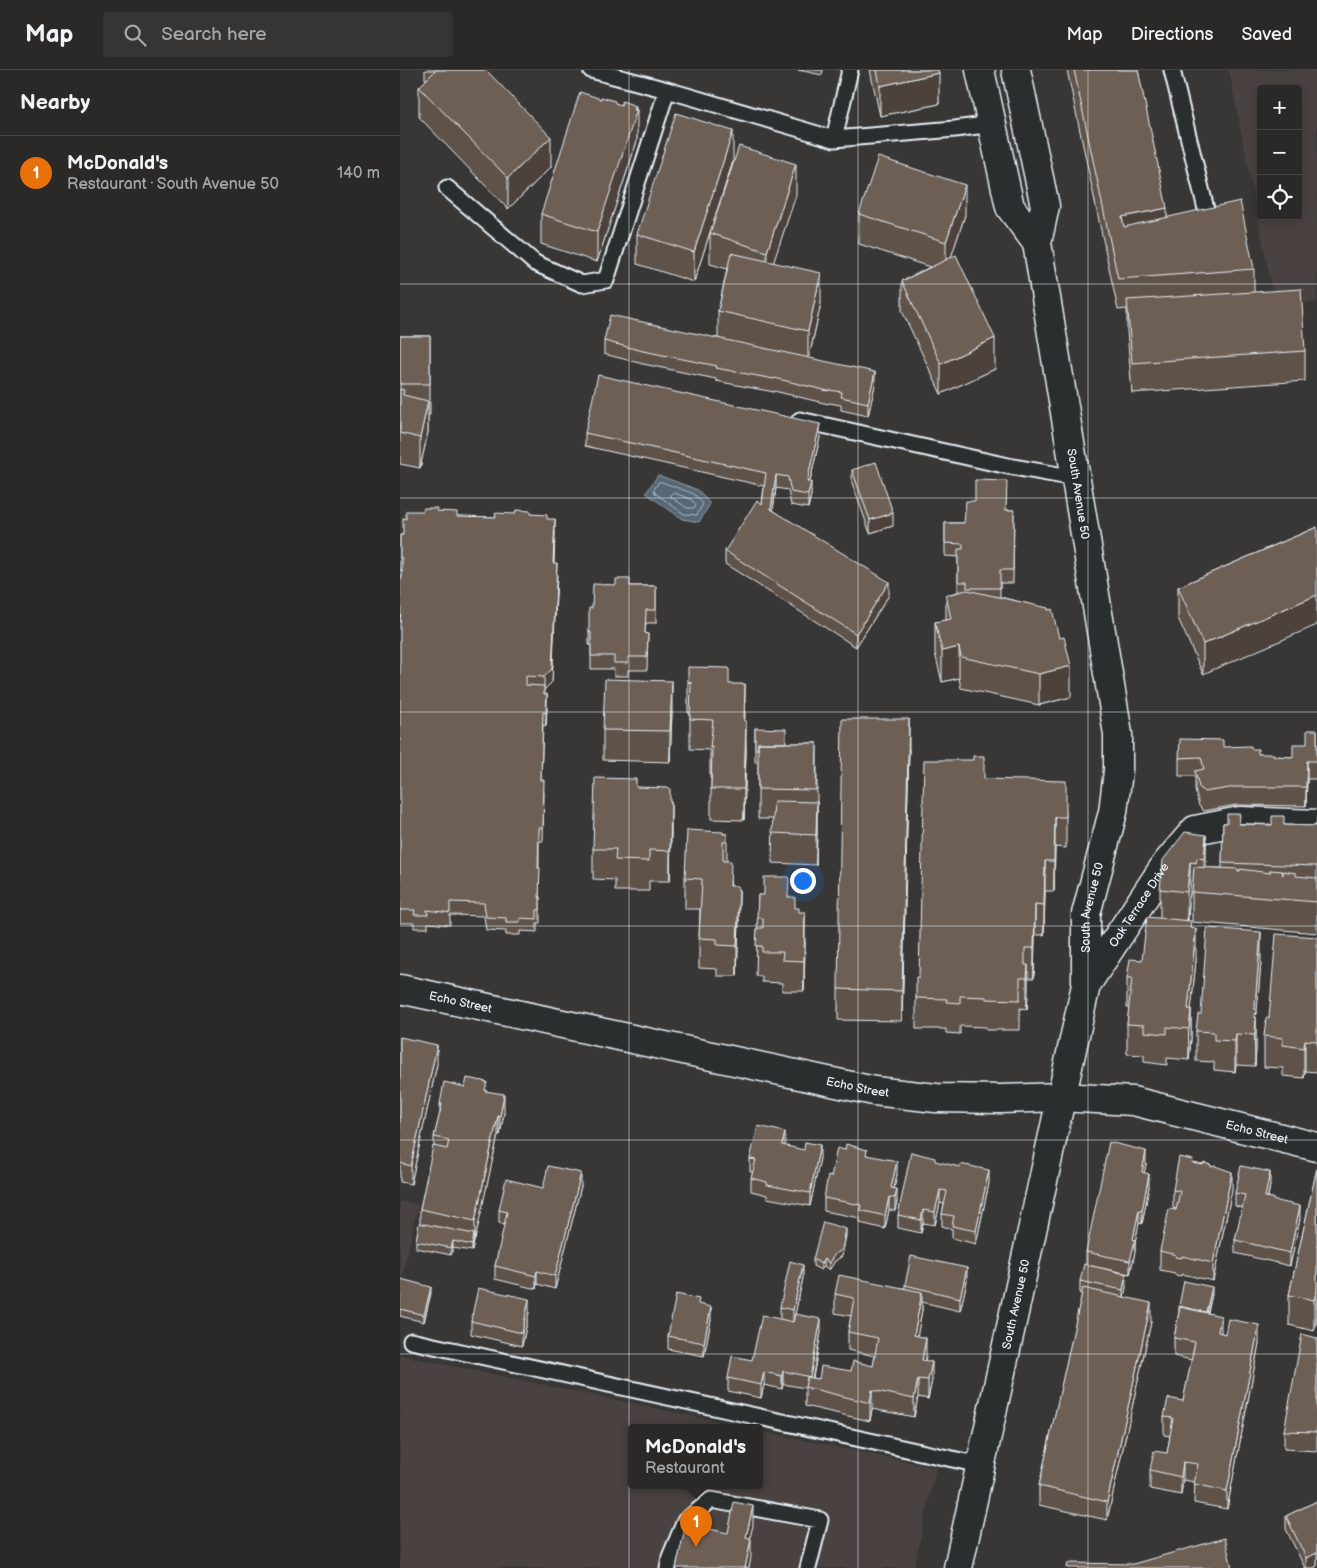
<!DOCTYPE html>
<meta charset="utf-8">
<style>
body{margin:0;font-family:"Balsamiq Sans",sans-serif;background:#363534;color:#f1f3f6}
.controls{position:absolute;right:15px;top:15px;display:grid;overflow:hidden;border-radius:5px;box-shadow:0 2px 12px #0003}
.controls button{width:45px;height:45px;display:grid;place-items:center;padding:0;border:0;border-bottom:1px solid #464545;background:#2a2928;color:#f1f3f6;font:25px sans-serif}
.you{position:absolute;left:402px;top:810px;width:18px;height:18px;margin:-12px;border:4px solid #fff;border-radius:50%;background:#1a73e8;box-shadow:0 0 0 8px #1a73e833}
.badge{display:grid;place-items:center;width:32px;height:32px;border-radius:50%;background:#ea580c;color:#fff;font-size:16px;font-weight:700}
.pin{position:absolute;translate:-50% -41px;filter:drop-shadow(0 1px 2px #0008)}
.pin::after{content:'';position:absolute;top:26px;width:18px;height:15px;background:inherit;clip-path:polygon(0 0,100% 0,50% 100%)}
.popup{position:absolute;left:228px;top:1354px;width:135px;height:65px;box-sizing:border-box;display:grid;place-content:center;border-radius:5px;background:#2a2928;filter:drop-shadow(0 1px 4px #0005);font-size:16px;white-space:nowrap;color:#a5a6a8}
.popup b{font-size:19px;color:#f1f3f6}
.popup::after{content:'';position:absolute;left:50%;top:100%;margin-left:-10px;border:10px solid transparent;border-top-color:#2a2928}
.list{margin:0;padding:0;list-style:none}
h2{display:flex;justify-content:space-between;align-items:center;height:65px;margin:0;padding:0 20px;font-size:21px}
h2 small{font-size:16px;font-weight:400;color:#a5a6a8}
.list li{display:grid;grid-template-columns:32px 1fr auto;gap:15px;align-items:center;box-sizing:border-box;height:75px;padding:0 20px;border-top:1px solid #464545}
.list b{display:block;font-size:19px;white-space:nowrap}
.list p{margin:0;font-size:16px;white-space:nowrap;color:#a5a6a8}
.list em{font-size:16px;font-style:normal;color:#a5a6a8}
.icon{flex:none;width:28px;height:28px;fill:none;stroke:currentColor;stroke-width:2;stroke-linecap:round;stroke-linejoin:round}
.map{position:relative;flex:none;width:917px;height:1498px;overflow:hidden}
header{display:flex;align-items:center;gap:30px;box-sizing:border-box;height:70px;padding:0 25px;background:#2a2928;border-bottom:1px solid #464545}
header strong{font-size:24px}
nav{display:flex;gap:28px;margin-inline-start:auto;font-size:18px}
.search{width:350px;height:45px;background:#363534;display:flex;align-items:center;gap:12px;box-sizing:border-box;padding:0 18px;border-radius:5px;color:#a5a6a8;font-size:19px}
main{display:flex}
aside{flex:1;background:#2a2928}
.map>svg:first-child{display:block}
.built{fill:#48433f;fill-rule:evenodd}
.water{fill:#576874;stroke:#919fa9}
.lines{fill:none;stroke-linecap:round;stroke-linejoin:round}
.shore{stroke:#aebac3;stroke-width:1}
.service-casing{stroke:#e8f1f8;stroke-width:19}
.minor-casing{stroke:#e8f1f8;stroke-width:31}
.service{stroke:#2a2d2e;stroke-width:15}
.minor{stroke:#2a2d2e;stroke-width:28}
.wall{fill:#5f5248;stroke:#e8f1f8}
.shaded-wall{fill:#4d423b;stroke:#e8f1f8}
.building{fill:#6e5f54;stroke:#e8f1f8}
.grid{fill:none;stroke:#e8f1f8;stroke-width:1;stroke-opacity:0.55}
.labels{text-anchor:middle;dominant-baseline:central;stroke-width:4.5;stroke-linejoin:round;paint-order:stroke}
.street-label{font-size:12px;fill:#e8f1f8;stroke:#2a2d2e}
</style>
<header>
<strong>Map</strong>
<div class="search"><svg class="icon" aria-label="search" viewBox="0 0 24 24"><circle cx="10" cy="10" r="6"/><path d="M15 15l6 6"/></svg>Search here</div>
<nav><a>Map</a><a>Directions</a><a>Saved</a></nav>
</header>
<main>
<aside>
<h2>Nearby<small></small></h2>
<ul class="list">
<li><span class="badge" style="background:#e8710a">1</span><div><b>McDonald's</b><p>Restaurant · South Avenue 50</p></div><em>140 m</em></li>
</ul>
</aside>
<div class="map">
<svg width="917" height="1498" viewBox="0 0 917 1498">
<rect width="100%" height="100%" fill="#383736"/>
<filter id="ink" filterUnits="userSpaceOnUse"><feTurbulence type="fractalNoise" baseFrequency=".02" numOctaves="2"/><feDisplacementMap in="SourceGraphic" scale="10" xChannelSelector="R" yChannelSelector="G"/><feConvolveMatrix kernelMatrix="1 2 1 2 8 2 1 2 1" color-interpolation-filters="sRGB"/></filter>
<g filter="url(#ink)">
<path class="built" d="M829,0H917V232L875,235ZM861,19H898V146H861Z
M0,1131L18,1135L0,1216Z
M0,1285L349,1358H232V1416H360V1361L536,1398L514,1498H0Z"/>
<path class="water" d="M258,405L298,420L310,434L299,452L282,449L246,423Z"/>
<g class="lines">
<path class="shore" d="M259,412H262L294,424L303,434L297,445L284,444L255,423L254,420Z
M274,423L291,429L296,435L294,438H287L271,427V424Z"/>
<g class="service-casing">
<path id="service" d="M191,0L267,20L434,69L555,59L592,54
M772,0L806,139
M434,69L450,0
M47,118L135,193L182,214L206,210L267,20
M400,350L608,396L675,408
M11,1271L580,1395
M268,1498L270,1487L285,1451L311,1430L420,1450L408,1498"/>
</g>
<g class="minor-casing">
<g id="minor">
<path d="M580,0L610,137L637,173"/>
<path id="s1" d="M686,915L766,794L795,760L840,751L917,754"/>
<path id="s2" d="M0,919L474,1021L536,1028L600,1029L660,1027L733,1031L917,1077"/>
<path id="s3" d="M558,1498L686,915V844L713,742L718,701V664L637,173L645,136L616,0"/>
</g>
</g>
<use href="#service" class="service"/>
<use href="#minor" class="minor"/>
</g>
<path class="wall" d="M25,0H86L151,97L108,139L19,47V17L27,9H25Z
M398,0H423L422,5Z
M470,0H538L539,34L480,46Z
M667,0H738L767,147L854,199V222L905,281V311L732,323L727,261V239L718,240Z
M201,29L236,40L237,71L197,192L141,174V144Z
M333,91L294,212L237,194V164Z
M396,125L373,192L421,233L409,288L475,315L468,346L441,340V335L429,333L428,334L374,321V322L347,317L316,311V309L243,294L204,284V271L318,268V241L327,199L310,194V163Z
M459,144L565,145L551,187L595,299L541,324L502,241V211L530,197L459,174Z
M0,266H30V345H28V362L20,398L0,394Z
M185,363L420,367L410,412L411,425L408,438L391,435L388,420L376,418L373,440L489,525L456,577L325,494V481L362,434L364,416L185,376Z
M452,400L493,456L470,463L452,413Z
M607,440H614L613,513H600V527L648,539L671,627L639,635L561,618L559,608L542,612L535,583V552L546,550V525L558,522V487L545,486V453H564Z
M37,441L57,446L95,447L130,444L147,449L155,462L154,493L157,506L152,612L144,620V624L147,637L146,656L143,655L141,710L144,723L143,771H139V827H140V853H137V862L120,861V865H106V861L86,860L84,846L50,845V855L28,853V858H14V853H0L1,548H0V509H2V501H0V465H3L6,449Z
M917,457L803,604L778,548V517Z
M230,516H256V553H246L245,563L248,564L247,600H228V606H214V599H191V575H189V562L192,538Z
M288,612L329,614L345,651L346,682L344,750L311,749V708H310V680L290,679V643H288Z
M272,642L270,692L203,690V660Z
M355,658L386,673H417V763L416,795L372,793L373,749H358V692H355Z
M917,660V709H907L906,736L836,735L804,741L799,736L795,720V706H779V688L851,679L858,684L874,686L893,687L907,674Z
M509,679L502,951L438,950V919Z
M584,709L666,742V778L655,777L654,821H645L644,865H635L634,908H628L627,939L620,938V960H586V957L560,956V964L546,963V959H516V928L519,907Z
M236,717L270,732L271,762L270,811H249V821H215V810L193,809V779Z
M917,747V863L792,852V823L790,822L788,851L791,858L796,890L791,940V969L789,990L767,988V995L744,992V985L727,984V954L729,938H727V908L742,890L760,849V819L806,765V798H822L823,753L916,756Z
M323,764H327V791L331,816L339,850L337,906H317V899L299,898V868L300,839H285V808Z
M358,825L389,827L395,838L399,842L405,873L404,921H382V913L362,912V906H356Z
M917,867V1002L905,1001L904,1008L883,1006V998L864,997V966L869,948Z
M861,892L856,951V978L855,996L836,995L835,1002L814,1000V992L796,991V961L801,944Z
M0,967L37,994L11,1114L0,1112Z
M65,1017L87,1021L104,1043L100,1065H98L72,1181L53,1178L51,1185L16,1178V1171L20,1153V1139L34,1076V1067L40,1043V1034Z
M385,1076L420,1088L410,1136L367,1128V1125L351,1121V1108L353,1102H350V1089Z
M467,1085L497,1104L494,1119L497,1132L495,1141L489,1140L485,1159L460,1153V1148L424,1141V1128L431,1107Z
M535,1092L589,1113L576,1174L552,1168V1159L542,1156V1144L544,1134L540,1133L535,1155L523,1153L521,1163L498,1158V1145Z
M793,1093L811,1097L832,1120L813,1211L782,1204V1206L775,1205V1203L760,1200V1181L776,1139L773,1138V1120Z
M746,1094L744,1103L749,1117L742,1154L739,1153L735,1172V1182L730,1204L686,1195V1182Z
M917,1098V1253H916L914,1261L889,1255V1225Z
M870,1115L868,1127L900,1149L890,1196L835,1183V1170L843,1138L835,1136V1123Z
M181,1116L155,1219L137,1214L136,1219L95,1209V1196L105,1155L99,1153V1140L143,1118Z
M446,1165L442,1186L435,1191L429,1200L424,1196L421,1200L413,1196V1189Z
M403,1208L395,1244L421,1262L413,1308L419,1309L451,1301L473,1296L475,1286L448,1280V1262L451,1246L435,1243V1224L505,1218V1215L567,1211L560,1241L522,1232V1240L517,1266L526,1286L525,1290L532,1310L528,1329L518,1327L514,1347L472,1339L470,1351L405,1336V1318L383,1314L382,1319L364,1315L361,1328L328,1321V1308L352,1290L380,1249V1237Z
M680,1211L726,1217L724,1227L751,1252L707,1450L639,1435V1416L682,1224H680Z
M0,1213L31,1223L24,1252L0,1246Z
M812,1224L808,1243L821,1263L859,1273L827,1439L794,1433L795,1412L783,1410L781,1425L750,1419V1400L767,1383L770,1366L764,1365V1347L783,1331L792,1290L774,1286V1268L779,1242V1236Z
M299,1235L311,1250L304,1286L268,1279V1266Z
M129,1242L122,1276L71,1264V1251Z
M917,1268V1381L884,1379V1361Z
M917,1431V1496L913,1498H905L886,1459V1446Z"/>
<path class="shaded-wall" d="M539,3V34L480,46V16Z
M236,36V44L237,40V71L197,192V162Z
M333,61V91L294,212V182Z
M151,67V97L108,139V108Z
M396,94V125L367,212V182Z
M565,115V145L546,203V172Z
M767,138V168L722,178V147Z
M421,203V233L408,292V261Z
M595,268V299L541,324V294Z
M475,302V315L468,346V333Z
M28,331V362L20,398V368Z
M420,354V367L407,424V412Z
M376,405V418L371,452V439Z
M411,412V425L408,438V425Z
M493,443V456L470,463V450Z
M155,449V462L153,506V493Z
M157,493L152,612L144,620V607Z
M489,512V525L456,577V564Z
M917,525V555L803,604V574Z
M559,577V608L542,612V581Z
M671,596V627L639,635V604Z
M272,611V642L270,692V661Z
M345,614V645L344,682V651Z
M147,624V637L146,656V643Z
M509,649V679L502,951V921Z
M346,651V682L344,750V719Z
M907,691V709L906,736V717Z
M271,732V762L270,811V781Z
M417,732V763L416,795V765Z
M655,747V777L654,821V791Z
M806,765V796L804,820V789Z
M645,791V821L644,865V835Z
M790,792V822L787,852V822Z
M339,820V850L337,906V876Z
M635,834V865L634,908V878Z
M405,842V873L404,921V891Z
M796,859V890L791,940V969L789,990L788,939Z
M861,862V892L856,951V978L855,996L854,948Z
M628,895V926L627,939V908Z
M836,964V995L835,1002V971Z
M905,970V1001L904,1008V978Z
M37,975V994L11,1114V1096Z
M104,1024V1043L100,1065V1047Z
M98,1046V1065L75,1170V1151Z
M385,1062V1075L382,1088V1075Z
M420,1075V1088L410,1136V1123Z
M746,1081V1094L742,1115V1102Z
M497,1091V1104L492,1128L491,1118Z
M589,1100V1113L576,1174V1161Z
M832,1102V1120L813,1211V1193Z
M870,1102V1115L865,1139V1127Z
M181,1103V1116L155,1219V1206Z
M749,1104V1117L742,1154V1141Z
M497,1119V1132L495,1141V1128Z
M540,1120V1133L535,1155V1142Z
M489,1127V1140L485,1159V1146Z
M900,1136V1149L890,1196V1183Z
M523,1140V1153L521,1163V1150Z
M739,1140V1153L735,1172V1182L730,1204V1191L733,1169Z
M446,1159V1165L442,1186L435,1191L429,1200V1193Z
M74,1164V1171L72,1181V1175Z
M53,1171V1178L51,1185V1178Z
M424,1189V1196L421,1200V1194Z
M403,1195V1208L393,1253V1240Z
M567,1198V1211L560,1241V1228Z
M137,1201V1214L136,1219V1206Z
M726,1204V1217L723,1233V1220Z
M31,1217V1223L24,1252V1245Z
M812,1217V1224L806,1249V1242Z
M522,1222V1240L514,1284V1265Z
M916,1222V1253L914,1261V1230Z
M129,1229V1242L122,1276V1263Z
M751,1233V1252L707,1450V1432Z
M311,1237V1250L304,1286V1273Z
M821,1246V1264L818,1262Z
M421,1249V1262L410,1320V1307Z
M859,1255V1273L827,1439V1421Z
M526,1268V1286L522,1308V1290Z
M532,1292V1310L528,1329V1310Z
M383,1301V1314L382,1319V1306Z
M364,1302V1315L361,1328V1315Z
M518,1309V1327L514,1347V1329Z
M472,1320V1339L470,1351V1333Z
M783,1392V1410L781,1425V1407Z
M353,1436V1455L346,1486V1467Z
M351,1469V1487L349,1498H345Z
M917,1483V1496L913,1498H906V1488Z"/>
<path class="building" d="M36,0H86L151,67L108,108L19,17Z
M477,0H538L539,3L480,16Z
M674,0H738L767,138L722,147L724,157L840,131L854,199L718,209Z
M180,22L201,29V27L215,31V33L221,35L222,31L236,36L234,40H237L197,162L141,144Z
M276,43L333,61L294,182L237,164Z
M339,76L396,94L367,182L310,163Z
M478,87L565,115L546,172L459,144Z
M331,183L421,203L408,261L318,241Z
M556,185L595,268L541,294L502,211Z
M901,219L905,281L732,293L727,230Z
M210,245L475,302L468,333L441,327L442,322L429,320L428,321L374,308V309L347,304L316,298L317,296L243,281L204,271Z
M0,266H30V314H0Z
M198,305L420,354L407,412H411L408,425L391,422L388,407L376,405L371,439L489,512L456,564L325,481L357,430L362,434L366,403L185,363Z
M0,319L4,320L3,325L28,331L20,368L0,363Z
M476,392L493,443L470,450L452,400Z
M575,410L607,411L606,440H614L613,500H600V518H567V512H558V479H563V474L545,473V453H564L566,431H575Z
M24,438H37V441L57,442V446L96,447L95,443L115,444L116,440L130,441V444L147,445V449H155L153,493H157L152,599L144,607L126,606V615L144,616V624H147L146,643L143,642L141,710H144L143,758H139L138,798H140L139,827H140V840H137V849L120,848V852H106V848L86,847L84,833L50,832V843L27,840L28,845H14L15,840H0V558L1,535H0V509H2V488H0V465H3V448L6,449V441H23Z
M917,457V525L803,574L778,517Z
M216,509H230V516H256V540H246L245,563L248,564L247,587H228V593H214V586H191V562H189V538H192L193,514L216,515Z
M567,520L648,538V540L652,539L659,568L664,567L671,596L639,604L561,587L559,577L542,581L535,552L551,549L546,525Z
M288,597L329,598V614H345L344,651H346L344,719H311L312,677L310,678L313,650L290,649L291,612H288Z
M205,609L272,611L270,661L203,660Z
M442,649H509L502,921L438,919Z
M355,658L386,659V673H358V679H355Z
M907,660H917V691H907L906,717H836L804,722L799,717L795,701L804,699L801,687L779,688L780,669L823,670V677L851,676V679H858V684H874V686L893,687V674H907Z
M358,673H417L416,720L358,719Z
M573,686H584V709L666,711V747H655L654,791H645L644,835L635,834L634,878H625V895H628L627,908H620V930L586,929V927L560,926V933L546,932L547,929L516,928V907H519L524,690H573Z
M195,708L236,709V717L270,718V732H271L270,781L249,780V791L215,790L216,779H193Z
M374,731L417,732L416,765L372,763Z
M827,744H840L839,754L872,755V746H884V755L916,756L917,747V796L822,793L823,753H827Z
M287,760L323,762V764H327L326,772H323V791H331L330,816H338V820H339L337,876L317,875V869L299,868L302,809L285,808Z
M785,762L806,765L804,789L797,788L796,793L790,792L787,822L760,819L763,790Z
M794,797L838,799V801H840V799L870,803V800L882,801L883,805V801L896,803V806L917,808V832L792,822Z
M364,807H389L388,827H395V838H399V842H405L404,891L382,890L383,882H362V876H356L357,858H363V848H357L358,825H364Z
M747,847L791,851L790,858L796,859L788,939H791L789,959L767,957V964L744,962V955L727,954L732,908H727L730,889L742,890Z
M807,858L861,862L854,948H856L855,965L836,964L835,971L814,970V962L796,961L798,944H801Z
M876,864L917,867V971L905,970L904,978L883,975V968L864,966L866,948H869Z
M0,967L37,975L11,1096L0,1093Z
M67,1008L87,1012L85,1021L104,1024L100,1047L98,1046L75,1151L20,1139L33,1076L47,1079L49,1070L34,1067L42,1034H40L44,1012L65,1017Z
M358,1056L385,1062L382,1075L404,1080L405,1072L420,1075L410,1123L367,1115V1112L351,1108L356,1090L350,1089Z
M709,1072L746,1081L742,1102L749,1104L742,1141L739,1140L733,1169L735,1170L730,1191L686,1182Z
M446,1074L467,1080L466,1085L497,1091L491,1118L497,1119L495,1128L489,1127L485,1146L460,1140L461,1135L424,1128L428,1106L431,1107L437,1078L445,1080Z
M511,1082L535,1088V1091L560,1097V1094L589,1100L576,1161L552,1156L554,1146L542,1144L547,1121L540,1120L535,1142L523,1140L521,1150L498,1145Z
M779,1087L793,1090L792,1093L803,1095L804,1093L811,1095V1097L815,1096L832,1102L813,1193L782,1186V1188L775,1187L776,1185L760,1181L769,1139L776,1140L780,1121L773,1120Z
M148,1096L181,1103L155,1206L137,1201L136,1206L95,1196L107,1142L99,1140L106,1109L143,1118Z
M841,1096L870,1102L865,1127L873,1128V1130L900,1136L890,1183L835,1170L845,1125L835,1123Z
M917,1098V1222H916L914,1230L889,1225Z
M423,1152L446,1159L442,1180L435,1184L429,1193L424,1189L421,1194L413,1189Z
M19,1153L74,1164L72,1175L53,1171L51,1178L16,1171Z
M511,1186L567,1198L560,1228L505,1215Z
M390,1191L403,1195L393,1240L380,1237Z
M684,1194L726,1204L723,1220L680,1211Z
M439,1205L522,1222L514,1265L526,1268L522,1290L532,1292L528,1310L518,1309L514,1329L472,1320L470,1333L405,1317L407,1307L419,1309L421,1296L451,1301L453,1291L473,1296L478,1268L448,1262L454,1228L435,1224Z
M1,1209L31,1217L24,1245L0,1239V1213Z
M784,1211L812,1217L806,1242L779,1236Z
M78,1218L129,1229L122,1263L71,1251Z
M683,1218L751,1233L707,1432L639,1416Z
M276,1224L299,1229L298,1234L311,1237L304,1273L268,1266Z
M780,1237L821,1246L818,1262L825,1264L828,1249L859,1255L827,1421L794,1414L798,1394L783,1392L781,1407L750,1400L754,1381L767,1383L773,1348L764,1347L768,1328L783,1331L795,1272L774,1268Z
M395,1244L421,1249L410,1307L383,1301L382,1306L364,1302L361,1315L328,1308L332,1286L352,1290L362,1245L393,1252Z
M902,1264L917,1268V1362L884,1361Z
M917,1431V1483L906,1488L886,1446Z
M334,1432L353,1436L346,1467L351,1469L345,1498H276L286,1454L328,1463Z
M825,1468L832,1498H667L668,1493L733,1494Z"/>
</g>
<path class="grid" d="M229,0V1498M458,0V1498M688,0V1498M0,214H917M0,428H917M0,642H917M0,856H917M0,1070H917M0,1284H917"/>
<g class="labels">
<g class="street-label">
<text transform="translate(678 424) rotate(81)">South Avenue 50</text>
<text stroke="none"><textPath href="#s1" startOffset="96">Oak Terrace Drive</textPath></text>
<text stroke="none"><textPath href="#s3" startOffset="675">South Avenue 50</textPath></text>
<text stroke="none"><textPath href="#s2" startOffset="62">Echo Street</textPath></text>
<text stroke="none"><textPath href="#s2" startOffset="468">Echo Street</textPath></text>
<text stroke="none"><textPath href="#s2" startOffset="872">Echo Street</textPath></text>
<text stroke="none"><textPath href="#s3" startOffset="270">South Avenue 50</textPath></text>
</g>
</g>
</svg>
<div class="controls">
<button>+</button>
<button>−</button>
<button><svg class="icon" aria-label="locate" viewBox="0 0 24 24"><circle cx="12" cy="12" r="6"/><path d="M12 2v4M12 18v4M2 12h4M18 12h4"/></svg></button>
</div>
<div class="you"></div>
<div class="pin badge" style="left:296px;top:1477px;background:#e8710a">1</div>
<div class="popup"><b>McDonald's</b>Restaurant</div>
</div>
</main>
